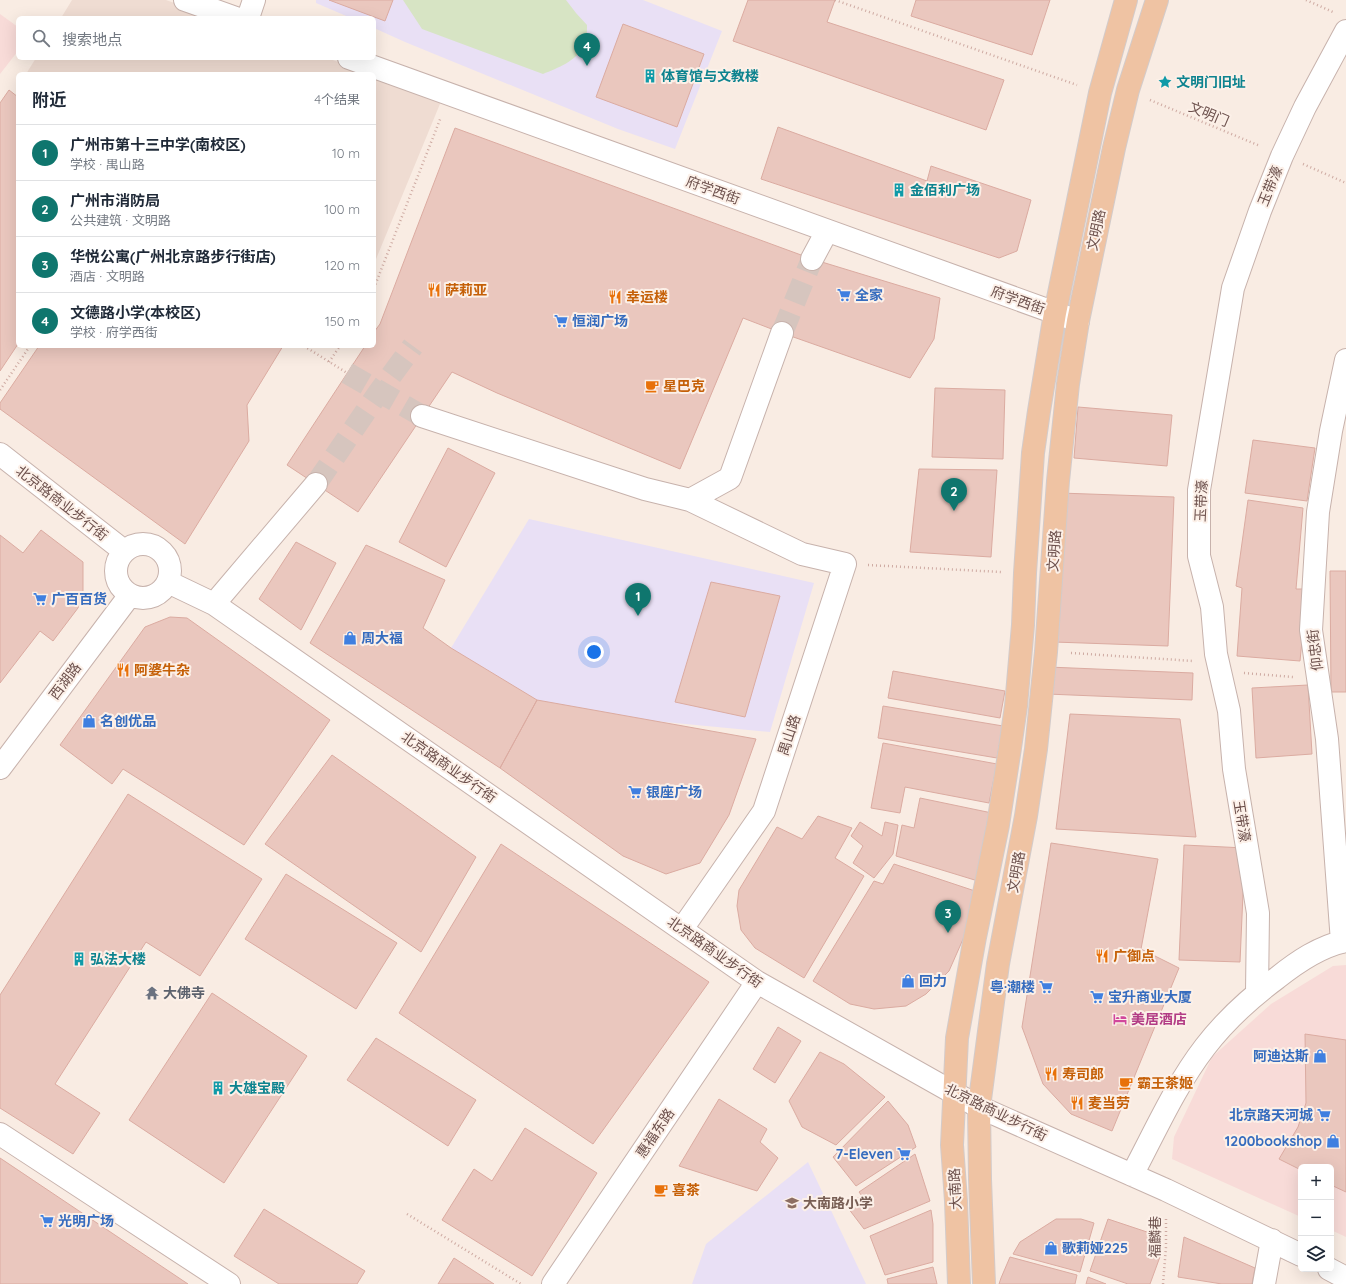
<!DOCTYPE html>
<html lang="zh">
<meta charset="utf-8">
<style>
body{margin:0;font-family:Quicksand,"Noto Sans SC",sans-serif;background:#f2f2f3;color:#1f2937}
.controls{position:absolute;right:12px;bottom:12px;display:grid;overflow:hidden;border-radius:6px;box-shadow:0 4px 16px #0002}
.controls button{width:36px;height:36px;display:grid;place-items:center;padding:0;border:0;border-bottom:1px solid #e0e1e3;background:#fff;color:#1f2937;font:20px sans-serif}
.you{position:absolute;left:594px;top:652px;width:14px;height:14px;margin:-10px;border:3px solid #fff;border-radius:50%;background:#1a73e8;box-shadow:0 0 0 6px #1a73e833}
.badge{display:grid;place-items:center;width:26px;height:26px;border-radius:50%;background:#0f766e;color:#fff;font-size:13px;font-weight:700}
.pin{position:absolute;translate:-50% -33px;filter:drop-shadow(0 1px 2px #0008)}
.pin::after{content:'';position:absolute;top:21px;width:14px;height:12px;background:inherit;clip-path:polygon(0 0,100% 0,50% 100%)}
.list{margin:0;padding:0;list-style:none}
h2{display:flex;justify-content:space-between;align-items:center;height:52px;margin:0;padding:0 16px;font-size:17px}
h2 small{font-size:13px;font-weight:400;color:#747a83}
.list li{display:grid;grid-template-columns:26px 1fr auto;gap:12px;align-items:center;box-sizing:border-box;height:56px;padding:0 16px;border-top:1px solid #e0e1e3}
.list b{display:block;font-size:15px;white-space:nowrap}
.list p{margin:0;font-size:13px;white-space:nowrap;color:#747a83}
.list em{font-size:13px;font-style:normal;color:#747a83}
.icon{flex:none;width:22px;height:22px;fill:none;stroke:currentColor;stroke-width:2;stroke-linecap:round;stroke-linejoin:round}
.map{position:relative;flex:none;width:1346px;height:1284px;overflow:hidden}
.search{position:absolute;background:#fff;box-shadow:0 4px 16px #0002;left:16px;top:16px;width:360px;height:44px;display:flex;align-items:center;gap:10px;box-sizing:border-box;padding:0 14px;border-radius:6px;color:#747a83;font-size:15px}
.panel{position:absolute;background:#fff;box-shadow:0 4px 16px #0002;left:16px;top:72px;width:360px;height:276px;border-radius:6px}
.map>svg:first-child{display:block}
.residential{fill:#efdcd2}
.commercial{fill:#f8dbd8}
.education{fill:#e9e0f5}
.green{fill:#d7e4c4}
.building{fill:#eac7be;stroke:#dbaba1}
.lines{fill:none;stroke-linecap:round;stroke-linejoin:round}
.minor-tunnel{stroke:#d6c5be;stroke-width:22;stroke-dasharray:22 11;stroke-linecap:butt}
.minor-casing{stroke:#c7b2ac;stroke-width:24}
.major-casing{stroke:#d3cbca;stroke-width:24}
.path{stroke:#ceaaa2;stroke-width:2.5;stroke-dasharray:1 3;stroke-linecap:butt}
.minor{stroke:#fff;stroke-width:22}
.major{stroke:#efc3a3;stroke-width:22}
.labels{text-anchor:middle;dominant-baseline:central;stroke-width:4;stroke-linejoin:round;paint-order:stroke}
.culture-label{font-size:14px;font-weight:bold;fill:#0d838f;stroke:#fcf0e8;text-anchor:start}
.street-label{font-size:14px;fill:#6d514d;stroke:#fcf0e8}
.food-label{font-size:14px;font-weight:bold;fill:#c56008;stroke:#fcf0e8;text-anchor:start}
.shop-label{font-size:14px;font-weight:bold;fill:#366cbe;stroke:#fcf0e8;text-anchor:start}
.worship-label{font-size:14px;font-weight:bold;fill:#5b616d;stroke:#fcf0e8;text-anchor:start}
.hotel-label{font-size:14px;font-weight:bold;fill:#b23c85;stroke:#fcf0e8;text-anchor:start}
.education-label{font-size:14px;font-weight:bold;fill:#785e54;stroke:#fcf0e8;text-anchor:start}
</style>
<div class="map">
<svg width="1346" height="1284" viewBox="0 0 1346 1284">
<rect width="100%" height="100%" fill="#f9ece3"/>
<path class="residential" d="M72,0H166L216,18H61Z
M36,58H327L372,74H26Z
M374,75L442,99L374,264Z"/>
<path class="commercial" d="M0,14L18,27V51L0,74Z
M1346,965V1237L1331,1230V1167H1301V1217L1172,1159L1174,1137L1212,1057L1271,1004L1333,966Z"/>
<path class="education" d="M316,0H643L722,31L675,149L618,129L405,42L374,28V18H351L316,3Z
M529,519L814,583L770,732L654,721L537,700L451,648Z
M808,1162L866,1284H692L706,1244Z"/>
<path class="green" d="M403,0H566L576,13L587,25C587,31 587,41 584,46C576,61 558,68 543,74L422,29Z"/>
<path class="building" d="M329,0H393L385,21Z
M748,0H835L827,22L1004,80L986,130L733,41Z
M916,0H1050L1032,55L911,16Z
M623,24L704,54L677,127L596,97Z
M9,90L18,97V344L0,371V103Z
M778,127L927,181L931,166L1031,200L1017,251L999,258L761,179Z
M455,128L812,259L940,298L934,339L910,378L782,333L743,318L680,469L497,393L452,372L358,512L287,465L365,346H374V332L380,324Z
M39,346H283L247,405L249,441L185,544L0,409V403Z
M935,388L1005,390L1003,459L932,457Z
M1078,407L1172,415L1167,466L1074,458Z
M1253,440L1315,448L1307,501L1245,493Z
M448,448L495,473L446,567L399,542Z
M919,469L997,470L991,557L910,552Z
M1060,493L1174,497L1168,646L1054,642Z
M1248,500L1303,508L1296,589H1307L1300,661L1237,656L1242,588L1236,586Z
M41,530L83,562V591L78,608L53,641L40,631L0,683V535L23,553Z
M296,542L336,563L301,630L259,599Z
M366,545L445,580L423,628L451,648L537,700L500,768L310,643Z
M1330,571H1346V692H1331Z
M711,582L780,596L745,717L675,702Z
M170,617L187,618L330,720L244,845L123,769L112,784L60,745L145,627Z
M1048,667L1193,673L1192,700L1047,694Z
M893,671L1005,691L1000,718L888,698Z
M1308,685L1312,754L1256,758L1252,688Z
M537,700L756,739L729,815L700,863L666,874L623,856L500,768Z
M883,706L1003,726L997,758L878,738Z
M1070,714L1180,719L1196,837L1056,829Z
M883,743L997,764L989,803L905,787L900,813L871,808Z
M332,755L476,857L421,952L265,844Z
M128,794L262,879L200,976L146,942L55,1084L100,1113L73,1154L0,1108V995Z
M920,798L992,813L978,881L896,856L902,825L914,828Z
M818,816L852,828L835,858L864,876L804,978L755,948L741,930L737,906L739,890L777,827L802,839Z
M860,822L882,836L885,822L898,825L893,854L874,878L853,863L863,846L851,836Z
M1051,843L1158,859L1141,949L1179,968L1112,1131L1071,1114L1043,1084L1022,1027Z
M501,844L709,982L593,1144L399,1013Z
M1184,845L1245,848L1240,962L1179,960Z
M894,864L975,891L964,937L949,971L926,994L906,1006L874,1009L850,1004L813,981L874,881L883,884Z
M286,874L397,943L356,1009L245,939Z
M212,993L307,1056L224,1183L129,1120Z
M778,1027L801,1041L775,1083L753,1069Z
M1305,1034L1346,1040V1192L1331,1185V1167H1301V1170L1279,1159L1298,1127L1306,1103Z
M376,1038L476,1100L448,1146L347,1080Z
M820,1052L844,1064L885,1097L836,1145L802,1127L789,1101Z
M719,1099L767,1129L760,1142L778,1158L757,1191L679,1166Z
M888,1101L908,1125L916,1147L856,1186L833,1157Z
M525,1128L597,1173L532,1276L442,1220L474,1169L492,1181Z
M915,1154L930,1201L864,1229L845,1204L862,1196L859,1192Z
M0,1158L188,1284H0Z
M264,1209L365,1271L357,1284H279L234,1256Z
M931,1210L933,1224V1262L885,1275L870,1236Z
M1056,1219H1081L1094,1223L1080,1272L1013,1254L1020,1242Z
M1108,1219L1156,1235L1150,1251L1161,1254L1150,1284H1128L1090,1271Z
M1184,1237L1255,1268L1252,1284H1222L1178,1277Z
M1010,1257L1077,1275L1075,1284H999L1001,1278Z
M454,1258L494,1284H438Z
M933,1267L937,1284H888L887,1279Z
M1088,1277L1106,1284H1086Z"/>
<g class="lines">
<path class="minor-tunnel" d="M782,333L812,259
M347,373L422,416
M316,484L379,392L413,346"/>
<g class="minor-casing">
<path id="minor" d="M185,0L236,18
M248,18L254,0
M349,58L1078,321
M812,259L827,231
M422,416L645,489L690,500L802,554L845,564L764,811L682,929
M0,454L124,551
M690,500L730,478L782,333
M116 571a27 27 0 1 1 54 0a27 27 0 1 1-54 0Z
M168,582L214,604L757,982L979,1107L1166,1190L1301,1255
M214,604L316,484
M0,768L130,595
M1342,942L1327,739L1311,630L1318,512L1331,431L1346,360
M1257,992L1258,913L1234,769L1229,711L1216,654L1212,607L1199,556V490L1233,288L1260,211L1282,156L1305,107L1346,31
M0,1134L229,1284
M1132,1175C1155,1132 1175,1086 1205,1047C1225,1021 1250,998 1277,978C1297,962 1320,946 1346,941
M1329,1269L1346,1278
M553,1284L757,982
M1264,1284L1272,1240"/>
</g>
<g class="major-casing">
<path id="major" d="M959,1284L956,1201L952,1145L957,1038L975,937L998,825L1010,748L1016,706L1023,625L1025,573L1033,453L1039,411L1055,313L1100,93L1126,0
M984,1284L980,1179L979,1107L998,964L1026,816L1036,749L1046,652L1058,481L1068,384L1078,321L1114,148L1128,90L1157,0"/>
</g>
<path class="path" d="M835,0L1077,85
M1306,0L1333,12
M1150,100L1260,146
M1303,164L1346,183
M374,288L441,117
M304,346L347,373
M329,362L340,346
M0,390L30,346
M868,565L1001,572
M1071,653L1193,661
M1244,673L1293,677
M407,1214L521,1284
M1163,1284L1166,1247V1217"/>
<use href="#minor" class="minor"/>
<use href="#major" class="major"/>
</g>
<defs>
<g id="building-bare" transform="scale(1.08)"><path d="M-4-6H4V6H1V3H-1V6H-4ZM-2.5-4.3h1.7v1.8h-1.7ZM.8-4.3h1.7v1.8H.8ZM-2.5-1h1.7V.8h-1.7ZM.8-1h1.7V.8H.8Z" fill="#0f9aa8" stroke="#fcf0e8" stroke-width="2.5" paint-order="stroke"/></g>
<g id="sight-bare" transform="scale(1.08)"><path d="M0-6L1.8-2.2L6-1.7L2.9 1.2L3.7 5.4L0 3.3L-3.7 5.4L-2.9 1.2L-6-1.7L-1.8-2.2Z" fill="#0f9aa8" stroke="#fcf0e8" stroke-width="2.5" paint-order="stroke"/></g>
<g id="restaurant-bare" transform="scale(1.08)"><path d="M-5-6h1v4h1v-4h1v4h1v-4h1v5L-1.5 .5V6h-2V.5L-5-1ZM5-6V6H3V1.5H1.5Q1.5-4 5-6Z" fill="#e8710a" stroke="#fcf0e8" stroke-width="2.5" paint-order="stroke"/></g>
<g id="supermarket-bare" transform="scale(1.08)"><path d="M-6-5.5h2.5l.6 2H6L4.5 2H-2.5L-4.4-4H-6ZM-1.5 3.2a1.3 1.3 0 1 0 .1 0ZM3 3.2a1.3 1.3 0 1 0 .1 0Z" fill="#3f7fe0" stroke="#fcf0e8" stroke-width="2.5" paint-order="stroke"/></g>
<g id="cafe-bare" transform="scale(1.08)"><path d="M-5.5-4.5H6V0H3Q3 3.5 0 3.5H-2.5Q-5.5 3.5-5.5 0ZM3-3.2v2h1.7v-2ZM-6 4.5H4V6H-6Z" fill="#e8710a" stroke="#fcf0e8" stroke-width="2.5" paint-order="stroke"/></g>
<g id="shop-bare" transform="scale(1.08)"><path d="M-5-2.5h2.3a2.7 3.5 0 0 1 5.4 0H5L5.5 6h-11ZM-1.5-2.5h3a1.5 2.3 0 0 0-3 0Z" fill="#3f7fe0" stroke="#fcf0e8" stroke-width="2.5" paint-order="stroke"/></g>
<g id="temple-bare" transform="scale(1.08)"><path d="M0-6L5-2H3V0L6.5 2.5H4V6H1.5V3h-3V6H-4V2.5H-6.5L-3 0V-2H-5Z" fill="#6b7280" stroke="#fcf0e8" stroke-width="2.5" paint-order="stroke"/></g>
<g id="hotel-bare" transform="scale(1.08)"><path d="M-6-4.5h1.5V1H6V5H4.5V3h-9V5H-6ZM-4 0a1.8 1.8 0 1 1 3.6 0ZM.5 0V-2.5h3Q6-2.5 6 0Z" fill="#d1479c" stroke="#fcf0e8" stroke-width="2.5" paint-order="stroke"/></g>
<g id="school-bare" transform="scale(1.08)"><path d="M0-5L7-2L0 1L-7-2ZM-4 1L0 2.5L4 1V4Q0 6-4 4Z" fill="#8d6e63" stroke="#fcf0e8" stroke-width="2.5" paint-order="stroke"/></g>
</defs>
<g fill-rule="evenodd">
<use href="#building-bare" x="650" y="76"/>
<use href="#sight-bare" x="1165" y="82"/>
<use href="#building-bare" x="899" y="190"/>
<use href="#restaurant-bare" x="434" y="290"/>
<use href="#supermarket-bare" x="844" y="295"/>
<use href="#restaurant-bare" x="615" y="297"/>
<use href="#supermarket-bare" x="561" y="321"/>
<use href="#cafe-bare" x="652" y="386"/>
<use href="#supermarket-bare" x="40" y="599"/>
<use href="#shop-bare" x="350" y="638"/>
<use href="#restaurant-bare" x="123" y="670"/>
<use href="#shop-bare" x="89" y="721"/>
<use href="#supermarket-bare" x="635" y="792"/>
<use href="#restaurant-bare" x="1102" y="956"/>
<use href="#building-bare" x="79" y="959"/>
<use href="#shop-bare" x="908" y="981"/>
<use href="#supermarket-bare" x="1046" y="987"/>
<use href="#temple-bare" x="152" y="993"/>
<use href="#supermarket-bare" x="1097" y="997"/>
<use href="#hotel-bare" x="1120" y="1019"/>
<use href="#shop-bare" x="1320" y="1056"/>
<use href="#restaurant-bare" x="1051" y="1074"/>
<use href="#cafe-bare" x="1126" y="1083"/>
<use href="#building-bare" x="218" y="1088"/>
<use href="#restaurant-bare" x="1077" y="1103"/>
<use href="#supermarket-bare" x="1324" y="1115"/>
<use href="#shop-bare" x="1333" y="1141"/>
<use href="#supermarket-bare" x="904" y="1154"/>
<use href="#cafe-bare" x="661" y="1190"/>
<use href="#school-bare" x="792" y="1203"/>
<use href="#supermarket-bare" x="47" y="1221"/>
<use href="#shop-bare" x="1051" y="1248"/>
</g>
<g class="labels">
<g class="culture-label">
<text x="661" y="76">体育馆与文教楼</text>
<text x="1176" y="82">文明门旧址</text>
<text x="910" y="190">金佰利广场</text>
<text x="90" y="959">弘法大楼</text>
<text x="229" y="1088">大雄宝殿</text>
</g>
<g class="street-label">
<text transform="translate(1209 114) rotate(23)">文明门</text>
<text transform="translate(1270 186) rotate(-68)">玉带濠</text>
<text transform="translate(713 190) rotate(20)">府学西街</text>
<text transform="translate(1096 230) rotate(-78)">文明路</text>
<text transform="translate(1018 300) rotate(20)">府学西街</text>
<text transform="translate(1201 501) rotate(-87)">玉带濠</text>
<text transform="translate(62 503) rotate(38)">北京路商业步行街</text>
<text transform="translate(1054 551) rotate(-86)">文明路</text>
<text transform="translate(1315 650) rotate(-97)">仰忠街</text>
<text transform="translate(65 681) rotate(-53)">西湖路</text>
<text transform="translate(789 735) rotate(-72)">禺山路</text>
<text transform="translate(449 767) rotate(35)">北京路商业步行街</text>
<text transform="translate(1242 821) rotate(81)">玉带濠</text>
<text transform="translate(1016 872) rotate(-80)">文明路</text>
<text transform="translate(715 952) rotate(35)">北京路商业步行街</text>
<text transform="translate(996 1112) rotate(26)">北京路商业步行街</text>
<text transform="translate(655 1133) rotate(-56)">惠福东路</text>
<text transform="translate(955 1189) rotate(-93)">大南路</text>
<text transform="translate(1155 1237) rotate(-89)">福麟巷</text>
</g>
<g class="food-label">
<text x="445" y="290">萨莉亚</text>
<text x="626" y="297">幸运楼</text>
<text x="663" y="386">星巴克</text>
<text x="134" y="670">阿婆牛杂</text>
<text x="1113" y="956">广御点</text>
<text x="1062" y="1074">寿司郎</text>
<text x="1137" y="1083">霸王茶姬</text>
<text x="1088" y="1103">麦当劳</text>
<text x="672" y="1190">喜茶</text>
</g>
<g class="shop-label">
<text x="855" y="295">全家</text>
<text x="572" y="321">恒润广场</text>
<text x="51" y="599">广百百货</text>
<text x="361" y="638">周大福</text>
<text x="100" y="721">名创优品</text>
<text x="646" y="792">银座广场</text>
<text x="919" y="981">回力</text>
<text x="1035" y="987" text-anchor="end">粤·潮楼</text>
<text x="1108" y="997">宝升商业大厦</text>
<text x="1309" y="1056" text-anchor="end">阿迪达斯</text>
<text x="1313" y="1115" text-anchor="end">北京路天河城</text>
<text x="1322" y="1141" text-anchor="end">1200bookshop</text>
<text x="893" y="1154" text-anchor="end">7-Eleven</text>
<text x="58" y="1221">光明广场</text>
<text x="1062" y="1248">歌莉娅225</text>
</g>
<g class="worship-label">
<text x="163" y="993">大佛寺</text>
</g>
<g class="hotel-label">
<text x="1131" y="1019">美居酒店</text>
</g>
<g class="education-label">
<text x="803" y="1203">大南路小学</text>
</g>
</g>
</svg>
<div class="controls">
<button>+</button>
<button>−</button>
<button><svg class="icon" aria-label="layers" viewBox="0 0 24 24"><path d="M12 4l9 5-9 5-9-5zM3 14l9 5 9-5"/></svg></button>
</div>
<div class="you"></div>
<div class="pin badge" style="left:638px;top:616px">1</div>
<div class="pin badge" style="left:954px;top:511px">2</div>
<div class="pin badge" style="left:948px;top:933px">3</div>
<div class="pin badge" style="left:587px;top:66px">4</div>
<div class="search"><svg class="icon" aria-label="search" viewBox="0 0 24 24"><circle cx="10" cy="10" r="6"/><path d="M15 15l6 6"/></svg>搜索地点</div>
<section class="panel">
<h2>附近<small>4个结果</small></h2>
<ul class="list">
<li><span class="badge">1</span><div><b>广州市第十三中学(南校区)</b><p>学校 · 禺山路</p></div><em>10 m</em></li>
<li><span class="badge">2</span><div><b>广州市消防局</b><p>公共建筑 · 文明路</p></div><em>100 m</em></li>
<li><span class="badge">3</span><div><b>华悦公寓(广州北京路步行街店)</b><p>酒店 · 文明路</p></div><em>120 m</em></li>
<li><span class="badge">4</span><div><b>文德路小学(本校区)</b><p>学校 · 府学西街</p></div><em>150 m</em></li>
</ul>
</section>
</div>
